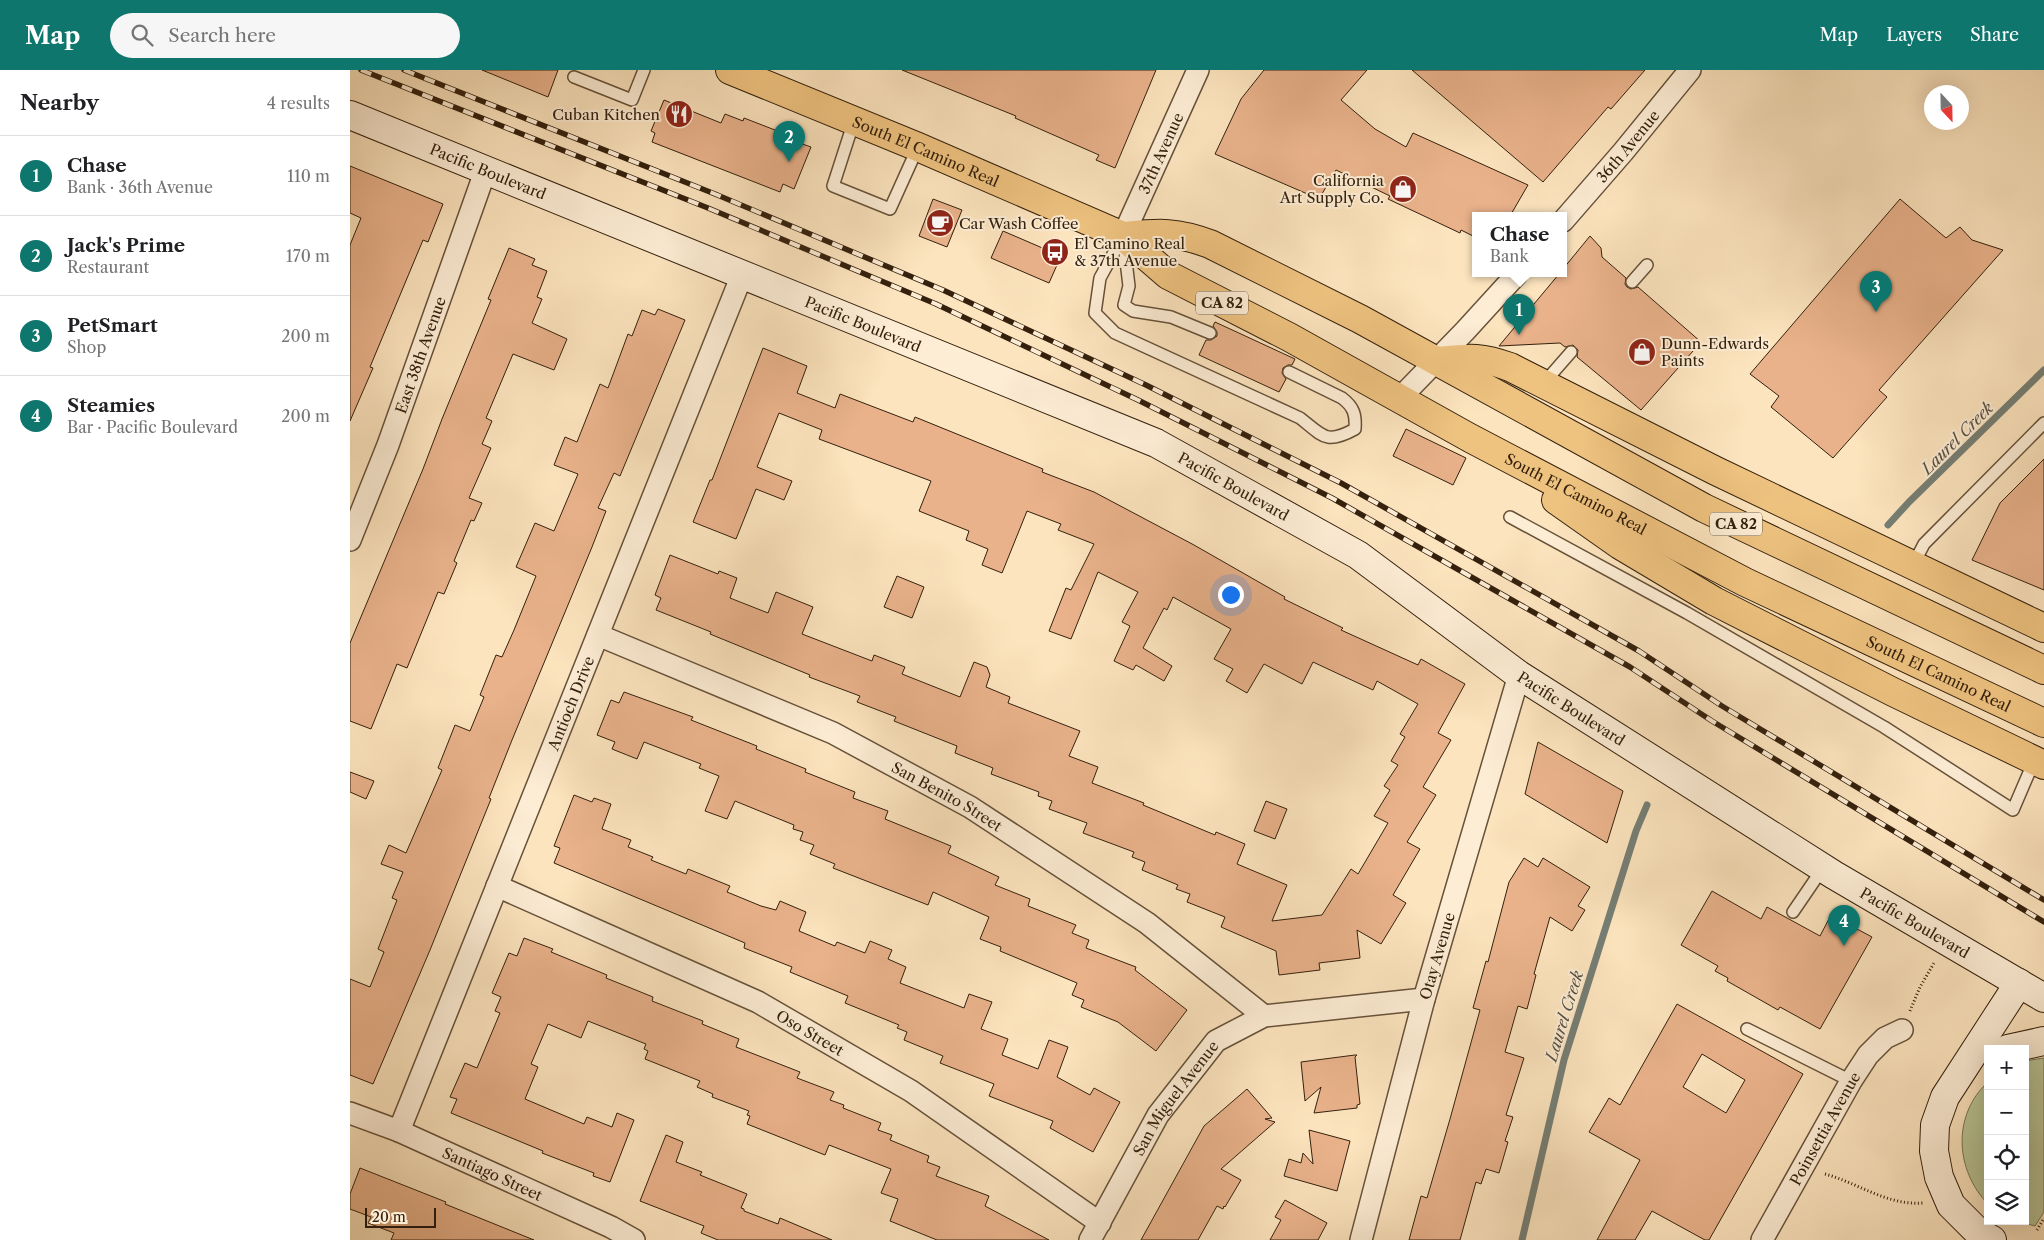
<!DOCTYPE html>
<meta charset="utf-8">
<style>
body{margin:0;font-family:"Libre Caslon Text",serif;background:#f6f6f6;color:#202124}
.controls{position:absolute;right:15px;bottom:15px;display:grid;overflow:hidden;border-radius:0px;box-shadow:0 5px 20px #0002}
.controls button{width:45px;height:45px;display:grid;place-items:center;padding:0;border:0;border-bottom:1px solid #e0e0e0;background:#fff;color:#202124;font:25px sans-serif}
.compass{position:absolute;left:1574px;top:15px;width:45px;height:45px;border-radius:50%;background:#fff;box-shadow:0 5px 20px #0002;rotate:158deg}
.scale{position:absolute;left:15px;bottom:12px;width:71px;box-sizing:border-box;padding-left:5px;border:2px solid #34200d;border-top:0;font-size:14px;line-height:18px;white-space:nowrap;color:#34200d;-webkit-text-stroke:4px #fdedd5;paint-order:stroke}
.you{position:absolute;left:880px;top:524px;width:18px;height:18px;margin:-12px;border:4px solid #fff;border-radius:50%;background:#1a73e8;box-shadow:0 0 0 8px #1a73e833}
.badge{display:grid;place-items:center;width:32px;height:32px;border-radius:50%;background:#0f766e;color:#fff;font-size:16px;font-weight:700}
.pin{position:absolute;translate:-50% -41px;filter:drop-shadow(0 1px 2px #0008)}
.pin::after{content:'';position:absolute;top:26px;width:18px;height:15px;background:inherit;clip-path:polygon(0 0,100% 0,50% 100%)}
.popup{position:absolute;left:1122px;top:142px;width:95px;height:65px;box-sizing:border-box;display:grid;place-content:center;border-radius:0px;background:#fff;filter:drop-shadow(0 1px 4px #0005);font-size:16px;white-space:nowrap;color:#757577}
.popup b{font-size:19px;color:#202124}
.popup::after{content:'';position:absolute;left:50%;top:100%;margin-left:-10px;border:10px solid transparent;border-top-color:#fff}
.list{margin:0;padding:0;list-style:none}
h2{display:flex;justify-content:space-between;align-items:center;height:65px;margin:0;padding:0 20px;font-size:21px}
h2 small{font-size:16px;font-weight:400;color:#757577}
.list li{display:grid;grid-template-columns:32px 1fr auto;gap:15px;align-items:center;box-sizing:border-box;height:80px;padding:0 20px;border-top:1px solid #e0e0e0}
.list b{display:block;font-size:19px;white-space:nowrap}
.list p{margin:0;font-size:16px;white-space:nowrap;color:#757577}
.list em{font-size:16px;font-style:normal;color:#757577}
.icon{flex:none;width:28px;height:28px;fill:none;stroke:currentColor;stroke-width:2;stroke-linecap:round;stroke-linejoin:round}
.map{position:relative;flex:none;width:1694px;height:1170px;overflow:hidden}
header{display:flex;align-items:center;gap:30px;box-sizing:border-box;height:70px;padding:0 25px;background:#0f766e;color:#fff}
header strong{font-size:24px}
nav{display:flex;gap:28px;margin-inline-start:auto;font-size:18px}
.search{width:350px;height:45px;background:#f6f6f6;display:flex;align-items:center;gap:12px;box-sizing:border-box;padding:0 18px;border-radius:28px;color:#757577;font-size:19px}
main{display:flex}
aside{flex:1;background:#fff}
.map>svg:first-child{display:block}
.green{fill:#b9c596;stroke:#767252}
.lines{fill:none;stroke-linecap:round;stroke-linejoin:round}
.stream{stroke:#757e74;stroke-width:7}
.building{fill:#e9b28b;stroke:#34200d;fill-rule:evenodd}
.lane-casing{stroke:#665139;stroke-width:14}
.street-casing{stroke:#665139;stroke-width:24}
.secondary-casing{stroke:#34200d;stroke-width:30}
.primary-casing{stroke:#34200d;stroke-width:30}
.path{stroke:#34200d;stroke-width:3;stroke-dasharray:1 2.5;stroke-linecap:butt}
.lane{stroke:#fdedd5;stroke-width:11}
.street{stroke:#fdedd5;stroke-width:21}
.secondary{stroke:#fdedd5;stroke-width:28}
.primary{stroke:#eec27f;stroke-width:28}
.rail-casing{stroke:#34200d;stroke-width:5.5}
.rail{stroke:#fdedd5;stroke-width:4;stroke-dasharray:11;stroke-linecap:butt}
.labels{text-anchor:middle;dominant-baseline:central;stroke-width:4;stroke-linejoin:round;paint-order:stroke}
.shield{fill:#fdedd5;stroke:#705e49;stroke-width:1}
.shield-label{font-size:14px;font-weight:bold;fill:#34200d}
.poi-label{font-size:15px;fill:#34200d;stroke:#fdedd5;text-anchor:start}
.street-label{font-size:15px;fill:#34200d;stroke:#fdedd5}
.water-label{font-size:16px;font-style:italic;fill:#554f41;stroke:#fdedd5}
</style>
<header>
<strong>Map</strong>
<div class="search"><svg class="icon" aria-label="search" viewBox="0 0 24 24"><circle cx="10" cy="10" r="6"/><path d="M15 15l6 6"/></svg>Search here</div>
<nav><a>Map</a><a>Layers</a><a>Share</a></nav>
</header>
<main>
<aside>
<h2>Nearby<small>4 results</small></h2>
<ul class="list">
<li><span class="badge">1</span><div><b>Chase</b><p>Bank · 36th Avenue</p></div><em>110 m</em></li>
<li><span class="badge">2</span><div><b>Jack's Prime</b><p>Restaurant</p></div><em>170 m</em></li>
<li><span class="badge">3</span><div><b>PetSmart</b><p>Shop</p></div><em>200 m</em></li>
<li><span class="badge">4</span><div><b>Steamies</b><p>Bar · Pacific Boulevard</p></div><em>200 m</em></li>
</ul>
</aside>
<div class="map">
<svg width="1694" height="1170" viewBox="0 0 1694 1170">
<rect width="100%" height="100%" fill="#fce4be"/>
<filter id="stains"><feTurbulence type="fractalNoise" baseFrequency=".004" numOctaves="4"/><feColorMatrix values="0 0 0 0 .2 0 0 0 0 .09 0 0 0 0 .02 0 0 0 .5 -.17"/></filter>
<radialGradient id="worn" r=".72"><stop offset=".6" stop-color="#630" stop-opacity="0"/><stop offset="1" stop-color="#630" stop-opacity=".3"/></radialGradient>
<path class="green" d="M1694,988V1142L1685,1156L1666,1151H1675V991Z
M1638,1012V1134C1605,1100 1602,1045 1638,1012Z"/>
<g class="lines">
<path class="stream" d="M1538,455L1559,432L1694,300
M1172,1170L1214,990L1286,761L1297,735"/>
</g>
<path class="building" d="M132,0H208L198,27Z
M552,0H806L765,98L746,90L749,85L665,48L666,46Z
M914,0H1017L991,30L1025,59L1056,77L1063,63L1178,115L1160,146H1125V167L1111,160L1110,163L1038,129L1040,126L986,100L969,129L865,84L891,29Z
M1062,0H1295L1261,39L1258,37L1193,112Z
M314,30L371,53L375,44L393,51L394,48L443,67L441,70L461,77L444,119L433,114L430,122L302,72L305,63L301,61Z
M0,96L93,134L78,172L73,170L20,297L23,298L0,351V175L11,148L0,143Z
M583,129L612,140L597,177L569,166Z
M1550,129L1596,168L1610,157L1622,170L1653,180L1529,320L1537,327L1483,388L1421,337L1429,326L1400,304Z
M653,161L711,186L699,213L641,188Z
M1240,166L1251,178L1252,187L1276,208L1275,214L1277,217L1281,219L1288,217L1351,272L1291,340L1227,287L1228,280L1223,275L1215,277L1210,273L1149,276L1209,204H1213V199Z
M159,178L185,189L182,195L197,201L187,227L192,229L182,253L217,269L204,300L163,284L136,348L142,351L132,374L141,378L119,428L132,433L124,451L121,450L104,491L107,493L94,524L88,522L57,598L47,594L21,659L0,651V573L73,399L92,349L141,230L138,229Z
M308,239L335,250L270,406L264,403L248,438L256,441L242,477L162,670L139,728L141,729L80,880L23,1014L0,1005V909L20,917L34,882L28,879L47,830L42,828L53,802L31,794L39,775L56,783L92,700L88,698L105,655L120,661L134,627L130,625L146,585L152,587L164,560L186,506L166,497L185,453L204,461L228,404L204,395L215,367L227,372L250,314L258,318L278,264L282,266L292,240L305,245Z
M865,252L945,289L942,295H938L933,298L932,303L936,309L929,322L849,285L856,270H861L867,266V262L863,256Z
M413,278L457,296L447,323L485,338L490,324L563,352L565,347L693,399L692,402L744,422L844,475L935,527L934,529L993,558L991,560L1068,595L1071,589L1115,614L1088,663L1101,670L1073,717L1086,725L1057,772L1070,779L1043,825L1056,833L1031,874L1007,860L1010,888L969,893L970,900L929,905L926,881L871,857L875,847L837,832L840,824L826,819L828,815L792,800L795,792L782,787L784,782L733,763L737,753L699,739L702,731L688,726L689,722L641,704L643,698L605,683L607,676L544,651L546,647L507,632L510,626L459,607L460,605L360,564L361,562L306,540L311,528L305,525L320,485L368,504L369,501L387,508L380,528L418,543L426,522L463,537L452,564L522,591L524,585L555,597L552,604L610,627L624,592L637,597L640,605L636,617L660,627L658,633L730,661L719,686L748,697L742,713L794,733L793,735L865,765L866,762L895,774L887,794L937,815L922,851L972,845L1001,799L1008,804L1038,753L1024,746L1040,720L1034,716L1048,695L1041,691L1055,667L1050,664L1068,634L1027,611L1023,620L963,592L952,614L914,594L897,623L876,611L883,599L864,589L881,559L823,527L817,540L814,538L793,578L822,596L814,611L786,595L783,600L764,591L780,556L772,552L788,522L748,502L721,569L699,561L716,518L721,520L744,474L708,460L711,454L677,441L652,503L632,495L638,479L616,470L619,461L569,441L581,411L469,369L472,360L429,343L407,397L442,411L434,430L406,419L386,469L343,452L360,410H362Z
M1056,359L1116,388L1103,415L1043,386Z
M1694,389V520L1622,490L1650,433Z
M547,506L574,517L562,548L534,537Z
M274,622L343,647L341,650L407,676L406,679L456,699L455,702L505,722L503,728L538,741L535,749L601,776L598,783L649,807L645,815L680,829L678,836L726,855L722,863L739,870L736,878L786,897L785,900L837,940L806,981L768,952L731,937L734,930L722,925L727,913L650,881L651,877L630,869L639,847L583,822L578,835L483,798L485,794L460,784L464,775L450,770L453,762L443,759L444,755L385,731L377,749L355,741L369,706L349,698L351,694L294,672L287,689L262,679L265,672L247,665L261,630L269,633Z
M1188,672L1273,721L1257,773L1175,724Z
M0,702L24,711L16,729L0,722Z
M224,725L242,732L244,728L261,734L252,759L281,770L278,777L303,787L301,790L336,804L338,799L380,816L377,822L411,836L426,840L430,831L456,842L449,861L485,876L487,872L515,883L520,871L542,880L538,889L556,897L550,913L614,938L619,924L642,932L631,959L658,969L652,985L688,999L699,970L718,977L707,1007L740,1025L744,1018L770,1032L743,1082L700,1058L703,1051L639,1026L644,1014L590,993L593,986L554,970L557,962L547,958L549,955L495,933L498,926L440,902L442,897L394,878L395,873L204,793L210,778L204,776Z
M916,731L937,739L925,769L904,761Z
M1174,788L1188,797L1193,788L1240,817L1228,836L1235,840L1222,861L1200,847L1184,904L1186,905L1177,939L1168,936L1155,982L1174,988L1156,1045L1163,1047L1155,1071L1158,1072L1149,1103L1136,1099L1131,1114L1126,1112L1110,1170H1059L1071,1126L1077,1128L1100,1049L1130,940L1123,938L1136,891L1138,892L1159,812Z
M1362,821L1411,849L1417,837L1470,866L1481,845L1522,867L1470,959L1430,937L1428,940L1377,911L1378,908L1365,901L1368,896L1331,875Z
M174,868L203,879L201,882L257,905L256,908L303,927L302,931L353,951L352,954L389,969L386,977L450,1002L447,1008L484,1022L480,1030L494,1035L493,1038L531,1053L528,1060L542,1065L540,1070L579,1086L577,1092L590,1097L586,1106L639,1126L635,1136L699,1170H587L540,1151L548,1129L531,1123L541,1099L479,1075L475,1085L397,1054L400,1046L397,1045L399,1041L362,1027L363,1024L347,1017L350,1011L295,989L298,981L294,979L296,974L238,951L231,968L198,954L181,994L188,997L175,1029L234,1054L237,1047L262,1057L267,1043L284,1050L260,1112L243,1106L244,1103L192,1083L193,1081L101,1043L107,1029L100,1027L115,993L127,998L150,943L145,941L151,927L142,923L159,883L167,886Z
M1327,934L1453,1004L1359,1170H1355L1302,1141L1285,1170H1247L1290,1090L1239,1062L1259,1028L1270,1035ZM1352,984L1395,1010L1376,1043L1333,1017Z
M1005,985H1007L1005,987L1010,1034L1007,1035V1038L964,1043L971,1017L955,1031L951,992Z
M897,1019L922,1048L915,1049L925,1052L871,1099L891,1110L875,1137L874,1136L873,1139L867,1136L848,1170H791L854,1056Z
M959,1060L1000,1071L987,1121L934,1106L939,1089L951,1093L953,1083L963,1094Z
M316,1065L333,1072L326,1092L352,1102L350,1105L397,1124L391,1138L394,1139V1141L428,1154L430,1148L482,1170H368L351,1163L354,1156L290,1131Z
M10,1098L96,1132L95,1134L184,1170H41L44,1163L18,1153L21,1147L0,1139V1124Z
M935,1130L977,1153L968,1170H920L931,1150L925,1147Z"/>
<g class="lines">
<g class="lane-casing">
<path id="lane" d="M224,7L282,30L294,0
M504,51L483,116L540,139L568,77
M1282,212L1297,195
M860,263L821,247L783,241L774,235L779,216L773,166L750,208L745,243L765,263L950,348C973,366 976,375 1005,359C1006,345 1004,337 992,328L939,302
M1193,314L1221,282
M1160,447L1337,543L1534,657L1663,740L1684,691
M1563,495L1574,474L1694,353
M1443,842L1473,798
M1397,959L1501,1011"/>
</g>
<g class="street-casing">
<g id="street">
<path id="s1" d="M1213,151L1273,82L1340,0"/>
<path id="s2" d="M773,166L848,0"/>
<path d="M1050,328L1115,261L1167,204"/>
<path id="s3" d="M0,470L38,375L136,99"/>
<path id="s4" d="M248,565L483,663L620,737L797,853L914,946"/>
<path id="s5" d="M147,816L408,932L561,1021L750,1153"/>
<path id="s6" d="M0,1043L49,1061L261,1157L284,1170"/>
<path id="s7" d="M49,1061L392,205"/>
<path id="s8" d="M740,1170L808,1045L866,971L914,946L1074,929"/>
<path id="s9" d="M1011,1170L1074,929L1169,605"/>
<path id="s10" d="M1412,1170L1501,1011L1518,985L1535,968L1552,960"/>
</g>
</g>
<g class="secondary-casing">
<g id="secondary">
<path id="s11" d="M0,45L806,373L1008,485L1169,605L1484,805L1694,928"/>
<path d="M1658,979L1694,971"/>
<path d="M1642,1170L1628,1162L1601,1135L1589,1107L1584,1081L1585,1055L1595,1027L1669,913"/>
</g>
</g>
<g class="primary-casing">
<g id="primary">
<path id="s12" d="M380,0L568,77L773,166L818,205L939,267L1120,368L1395,512L1694,653"/>
<path d="M773,166C809,163 825,161 860,174L1010,249L1354,438L1694,600"/>
<path d="M1087,291C1119,288 1130,286 1160,297L1366,401L1694,558"/>
<path d="M1206,430L1270,475L1364,531L1543,622L1694,695"/>
</g>
</g>
<path class="path" d="M1560,941L1570,917L1584,893
M1475,1104C1508,1113 1538,1136 1573,1133
M1687,1160L1694,1148"/>
<use href="#lane" class="lane"/>
<use href="#street" class="street"/>
<use href="#secondary" class="secondary"/>
<use href="#primary" class="primary"/>
<g class="rail-casing">
<path id="rail" d="M11,0L358,138L586,234L788,330L982,428L1280,597L1362,651L1694,852
M54,0L365,124L593,220L796,315L991,413L1289,581L1372,636L1694,830"/>
</g>
<use href="#rail" class="rail"/>
</g>
<defs>
<g id="restaurant-disc" transform="scale(1.4375)"><circle r="9.5" fill="#8f2418" stroke="#fdedd5"/><path d="M-5-6h1v4h1v-4h1v4h1v-4h1v5L-1.5 .5V6h-2V.5L-5-1ZM5-6V6H3V1.5H1.5Q1.5-4 5-6Z" fill="#fff"/></g>
<g id="shop-disc" transform="scale(1.4375)"><circle r="9.5" fill="#8f2418" stroke="#fdedd5"/><path d="M-5-2.5h2.3a2.7 3.5 0 0 1 5.4 0H5L5.5 6h-11ZM-1.5-2.5h3a1.5 2.3 0 0 0-3 0Z" fill="#fff"/></g>
<g id="cafe-disc" transform="scale(1.4375)"><circle r="9.5" fill="#8f2418" stroke="#fdedd5"/><path d="M-5.5-4.5H6V0H3Q3 3.5 0 3.5H-2.5Q-5.5 3.5-5.5 0ZM3-3.2v2h1.7v-2ZM-6 4.5H4V6H-6Z" fill="#fff"/></g>
<g id="bus-disc" transform="scale(1.4375)"><circle r="9.5" fill="#8f2418" stroke="#fdedd5"/><path d="M-5-6H5V4H4V6H2V4H-2V6H-4V4H-5ZM-3.5-4V0h7V-4ZM-3.5 1.2v1.5H-2V1.2ZM2 1.2v1.5H3.5V1.2Z" fill="#fff"/></g>
</defs>
<g fill-rule="evenodd">
<use href="#restaurant-disc" x="329" y="44"/>
<use href="#shop-disc" x="1053" y="119"/>
<use href="#cafe-disc" x="590" y="153"/>
<use href="#bus-disc" x="705" y="182"/>
<use href="#shop-disc" x="1292" y="282"/>
</g>
<g class="labels">
<g class="shield">
<rect x="846" y="221.5" width="52" height="23" rx="4"/>
<rect x="1360" y="442.5" width="52" height="23" rx="4"/>
</g>
<g class="shield-label">
<text x="872" y="233">CA 82</text>
<text x="1386" y="454">CA 82</text>
</g>
<g class="poi-label">
<text x="310" y="44" text-anchor="end">Cuban Kitchen</text>
<text x="1034" y="110" text-anchor="end">California<tspan x="1034" dy="17">Art Supply Co.</tspan></text>
<text x="609" y="153">Car Wash Coffee</text>
<text x="724" y="173">El Camino Real<tspan x="724" dy="17">&amp; 37th Avenue</tspan></text>
<text x="1311" y="273">Dunn-Edwards<tspan x="1311" dy="17">Paints</tspan></text>
</g>
<g class="street-label">
<text stroke="none"><textPath href="#s1" startOffset="99">36th Avenue</textPath></text>
<text stroke="none"><textPath href="#s12" startOffset="212">South El Camino Real</textPath></text>
<text stroke="none"><textPath href="#s2" startOffset="91">37th Avenue</textPath></text>
<text stroke="none"><textPath href="#s11" startOffset="149">Pacific Boulevard</textPath></text>
<text stroke="none"><textPath href="#s11" startOffset="554">Pacific Boulevard</textPath></text>
<text stroke="none"><textPath href="#s3" startOffset="198">East 38th Avenue</textPath></text>
<text stroke="none"><textPath href="#s11" startOffset="959">Pacific Boulevard</textPath></text>
<text stroke="none"><textPath href="#s12" startOffset="949">South El Camino Real</textPath></text>
<text stroke="none"><textPath href="#s12" startOffset="1354">South El Camino Real</textPath></text>
<text stroke="none"><textPath href="#s7" startOffset="461">Antioch Drive</textPath></text>
<text stroke="none"><textPath href="#s11" startOffset="1364">Pacific Boulevard</textPath></text>
<text stroke="none"><textPath href="#s4" startOffset="385">San Benito Street</textPath></text>
<text stroke="none"><textPath href="#s11" startOffset="1769">Pacific Boulevard</textPath></text>
<text stroke="none"><textPath href="#s9" startOffset="294">Otay Avenue</textPath></text>
<text stroke="none"><textPath href="#s5" startOffset="346">Oso Street</textPath></text>
<text stroke="none"><textPath href="#s8" startOffset="166">San Miguel Avenue</textPath></text>
<text stroke="none"><textPath href="#s10" startOffset="128">Poinsettia Avenue</textPath></text>
<text stroke="none"><textPath href="#s6" startOffset="155">Santiago Street</textPath></text>
</g>
<g class="water-label">
<text transform="translate(1607 368) rotate(-45)">Laurel Creek</text>
<text transform="translate(1214 946) rotate(-73)">Laurel Creek</text>
</g>
</g>
<rect width="100%" height="100%" filter="url(#stains)"/>
<rect width="100%" height="100%" fill="url(#worn)"/>
</svg>
<div class="controls">
<button>+</button>
<button>−</button>
<button><svg class="icon" aria-label="locate" viewBox="0 0 24 24"><circle cx="12" cy="12" r="6"/><path d="M12 2v4M12 18v4M2 12h4M18 12h4"/></svg></button>
<button><svg class="icon" aria-label="layers" viewBox="0 0 24 24"><path d="M12 4l9 5-9 5-9-5zM3 14l9 5 9-5"/></svg></button>
</div>
<svg class="compass" viewBox="-18 -18 36 36"><path d="M0-13l5 13h-10z" fill="#e53935"/><path d="M0 13l5-13h-10z" fill="#757577"/></svg>
<div class="scale">20 m</div>
<div class="you"></div>
<div class="pin badge" style="left:1169px;top:265px">1</div>
<div class="popup"><b>Chase</b>Bank</div>
<div class="pin badge" style="left:439px;top:92px">2</div>
<div class="pin badge" style="left:1526px;top:242px">3</div>
<div class="pin badge" style="left:1494px;top:876px">4</div>
</div>
</main>
